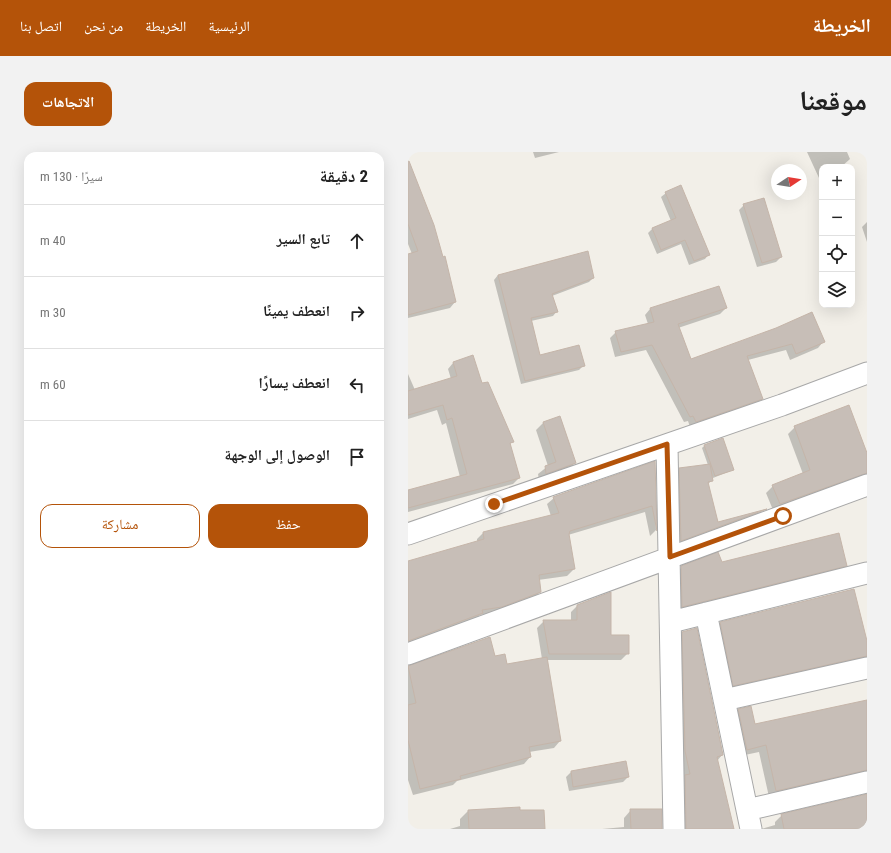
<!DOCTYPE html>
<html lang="ar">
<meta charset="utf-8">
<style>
body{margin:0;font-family:"Roboto Condensed","Noto Naskh Arabic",sans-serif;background:#f2f2f2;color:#222;direction:rtl}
.controls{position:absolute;right:12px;top:12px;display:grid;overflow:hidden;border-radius:8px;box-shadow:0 4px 16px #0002}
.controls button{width:36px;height:36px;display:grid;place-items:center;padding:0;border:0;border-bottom:1px solid #e0e0e0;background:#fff;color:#222;font:20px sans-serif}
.compass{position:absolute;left:363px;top:12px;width:36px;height:36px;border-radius:50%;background:#fff;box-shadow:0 4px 16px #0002;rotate:78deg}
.stop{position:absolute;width:12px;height:12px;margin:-9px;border:3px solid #b45309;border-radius:50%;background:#fff}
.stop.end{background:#b45309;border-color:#fff;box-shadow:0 1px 4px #0008}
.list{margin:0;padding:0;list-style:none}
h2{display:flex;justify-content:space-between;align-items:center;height:52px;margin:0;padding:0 16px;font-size:17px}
h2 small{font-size:13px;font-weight:400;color:#767676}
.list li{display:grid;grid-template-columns:26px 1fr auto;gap:12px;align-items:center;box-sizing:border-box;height:72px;padding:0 16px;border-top:1px solid #e0e0e0}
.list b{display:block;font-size:15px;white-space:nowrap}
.list em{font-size:13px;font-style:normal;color:#767676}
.actions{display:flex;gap:8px;padding:12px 16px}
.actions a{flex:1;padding:9px 0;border:1px solid #b45309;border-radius:12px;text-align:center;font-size:14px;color:#b45309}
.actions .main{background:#b45309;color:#fff}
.icon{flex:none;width:22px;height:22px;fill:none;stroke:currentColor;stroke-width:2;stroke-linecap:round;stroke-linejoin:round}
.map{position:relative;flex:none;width:459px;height:677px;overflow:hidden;direction:ltr;border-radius:12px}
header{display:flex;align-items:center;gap:24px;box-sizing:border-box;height:56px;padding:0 20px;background:#b45309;color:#fff}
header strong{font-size:19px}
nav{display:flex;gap:22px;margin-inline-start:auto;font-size:14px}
.intro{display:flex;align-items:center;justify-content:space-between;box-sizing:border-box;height:96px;padding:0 24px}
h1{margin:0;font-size:28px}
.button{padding:10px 18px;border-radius:12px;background:#b45309;color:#fff;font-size:14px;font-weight:700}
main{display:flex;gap:24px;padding:0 24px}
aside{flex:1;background:#fff;border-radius:12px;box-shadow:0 4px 16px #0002}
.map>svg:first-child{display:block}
.shadow{fill:#0003}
.building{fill:#c7beb7;stroke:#c5b5a9}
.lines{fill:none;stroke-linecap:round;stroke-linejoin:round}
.minor-casing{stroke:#a8a8a8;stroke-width:23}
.minor{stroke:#fff;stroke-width:21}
.route{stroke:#b45309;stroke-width:5}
</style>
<header>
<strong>الخريطة</strong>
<nav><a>الرئيسية</a><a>الخريطة</a><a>من نحن</a><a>اتصل بنا</a></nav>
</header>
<div class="intro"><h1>موقعنا</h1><a class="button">الاتجاهات</a></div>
<main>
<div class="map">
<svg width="459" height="677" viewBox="0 0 459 677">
<rect width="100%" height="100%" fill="#f2efe8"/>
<path class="shadow" d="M125,0H151L127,6Z
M399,0H439L442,7L433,15H414V24L411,26Z
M0,24L47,150L42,156L0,166V103L4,102L0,92Z
M258,41L301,102L297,107L281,113L273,92L249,102L240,81L245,76L263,69L253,45Z
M336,53L373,105L368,110L349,115L331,58Z
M459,70V90L454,75Z
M90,123L185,126L181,130L144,144L149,159L145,164L123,169L132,204L176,213L171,218L113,232L86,128Z
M318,156L312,162L270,176L282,208L368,177L415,190L410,196L382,208L378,198L340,208L354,247L348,252L282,275L280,269L276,270L238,198L207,205L202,186L208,180L240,172L237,163L242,157Z
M45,211L73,232L104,290L102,292L111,326L105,332L0,360V340L52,325L38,271L34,273L29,258L0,267V222L7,238L43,227L40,217Z
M152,265L167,311L159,318L131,328L130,322L140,314L128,278L135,271Z
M387,275L459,304V331L365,358L358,341L365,334L395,322L380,282Z
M296,294L325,318L305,326L303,322V329L300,332L310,371L355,359L351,363L267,394L266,323L272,317L300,313L294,296Z
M246,311L248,378L242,384L237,360L160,383L166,417L159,424L130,428L132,440L126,446L86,461L72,463L68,468L0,493V410L69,390V387L75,381L143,364L139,352L146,346Z
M313,411L437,413L431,420L268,461L267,422L274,415Z
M169,454L220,501L213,508H139L152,589L146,596L121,600L122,605L116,612L49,629L45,633L5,643L0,628V514L81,486L87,505L99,513L134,507L129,476L136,469H163V460Z
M313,471L459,493V507L320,538L307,476Z
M275,480L314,603L309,609L325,677H271L268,488Z
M459,549V628L361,645L351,600L332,604L324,565L331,558L346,573Z
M217,610L220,625L215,630L161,639L158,625L163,620Z
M459,643V677H353L367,673V670L374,663Z
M111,656V659L136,677H42L52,674V667L60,659Z
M223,658H253L254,677H194L216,675V666Z"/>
<path class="building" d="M0,9H1L26,73L35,105L37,104L48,150L0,163V102L10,99L0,72Z
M273,33L302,103L286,109L277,88L253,98L244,76L268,66L257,40Z
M356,46L374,105L354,111L335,52Z
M180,99L186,126L144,142L150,160L123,166L132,203L171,193L177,214L117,229L90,123Z
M311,134L319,156L270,172L283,207L368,176L404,160L417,190L388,202L384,192L339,204L355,247L288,270L285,264L282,265L244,193L213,200L207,179L246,170L242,156Z
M65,203L74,231L80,230L106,290L102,291L112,326L0,356V338L59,322L44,266L39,268L35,253L0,263V239L49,224L45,210Z
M441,253L459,301V321L372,352L364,333L402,318L386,274Z
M152,264L168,311L138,322L137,314L148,310L135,270Z
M315,286L326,318L307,324L296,293Z
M247,309L249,379L244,354L162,379L161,382L167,417L131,423L133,440L94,455L74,458L75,461L0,489V409L76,387L75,380L151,361L145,345Z
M302,312L305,329L300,330L310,370L359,357L273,389L271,316Z
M431,381L439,414L274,455L273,414L310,400L314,410Z
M446,437L459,489V504L325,534L312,470Z
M203,440V483H221V502H141L135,468H169V453Z
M289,476L315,603L309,605L326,677H278L277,623L282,622L277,599L274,480Z
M82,485L87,504L97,502L99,512L139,505L153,589L121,595L123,605L52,624L53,627L12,637L0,588V553L8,551L0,514Z
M459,548V618L368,639L358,593L339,598L330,557L343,554L347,572Z
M218,609L221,625L165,635L163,619Z
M459,642V677H376L373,662Z
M112,655V658H136L137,677H61L60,658Z
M222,657H254V677H223Z"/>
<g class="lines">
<g class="minor-casing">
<path id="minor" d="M259,293L266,677
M0,382L374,253L459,221
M298,461L343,677
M263,470L459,421
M0,502L459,333
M316,548L459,516
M339,658L459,630"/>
</g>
<use href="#minor" class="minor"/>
</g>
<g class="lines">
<path class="route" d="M86,352L259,292L262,405L375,364"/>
</g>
</svg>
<div class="controls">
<button>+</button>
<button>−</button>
<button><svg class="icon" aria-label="locate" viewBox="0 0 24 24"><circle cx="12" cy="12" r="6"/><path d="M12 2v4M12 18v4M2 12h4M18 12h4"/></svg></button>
<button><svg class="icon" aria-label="layers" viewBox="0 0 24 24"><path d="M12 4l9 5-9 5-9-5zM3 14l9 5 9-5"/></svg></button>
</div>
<svg class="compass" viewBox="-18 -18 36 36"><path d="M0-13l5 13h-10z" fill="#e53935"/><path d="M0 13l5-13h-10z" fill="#767676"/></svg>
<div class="stop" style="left:375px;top:364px"></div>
<div class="stop end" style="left:86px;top:352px"></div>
</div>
<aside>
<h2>2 دقيقة<small>سيرًا · 130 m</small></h2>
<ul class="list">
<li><svg class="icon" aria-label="ahead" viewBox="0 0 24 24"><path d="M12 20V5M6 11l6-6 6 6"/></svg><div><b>تابع السير</b></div><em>40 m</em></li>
<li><svg class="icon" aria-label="right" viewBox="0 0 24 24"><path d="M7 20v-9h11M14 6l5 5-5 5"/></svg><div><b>انعطف يمينًا</b></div><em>30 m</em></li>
<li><svg class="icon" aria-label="left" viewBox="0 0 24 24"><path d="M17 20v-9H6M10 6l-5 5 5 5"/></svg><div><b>انعطف يسارًا</b></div><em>60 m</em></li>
<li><svg class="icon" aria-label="arrive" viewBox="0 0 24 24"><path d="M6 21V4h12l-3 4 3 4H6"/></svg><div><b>الوصول إلى الوجهة</b></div></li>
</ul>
<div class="actions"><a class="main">حفظ</a><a>مشاركة</a></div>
</aside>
</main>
